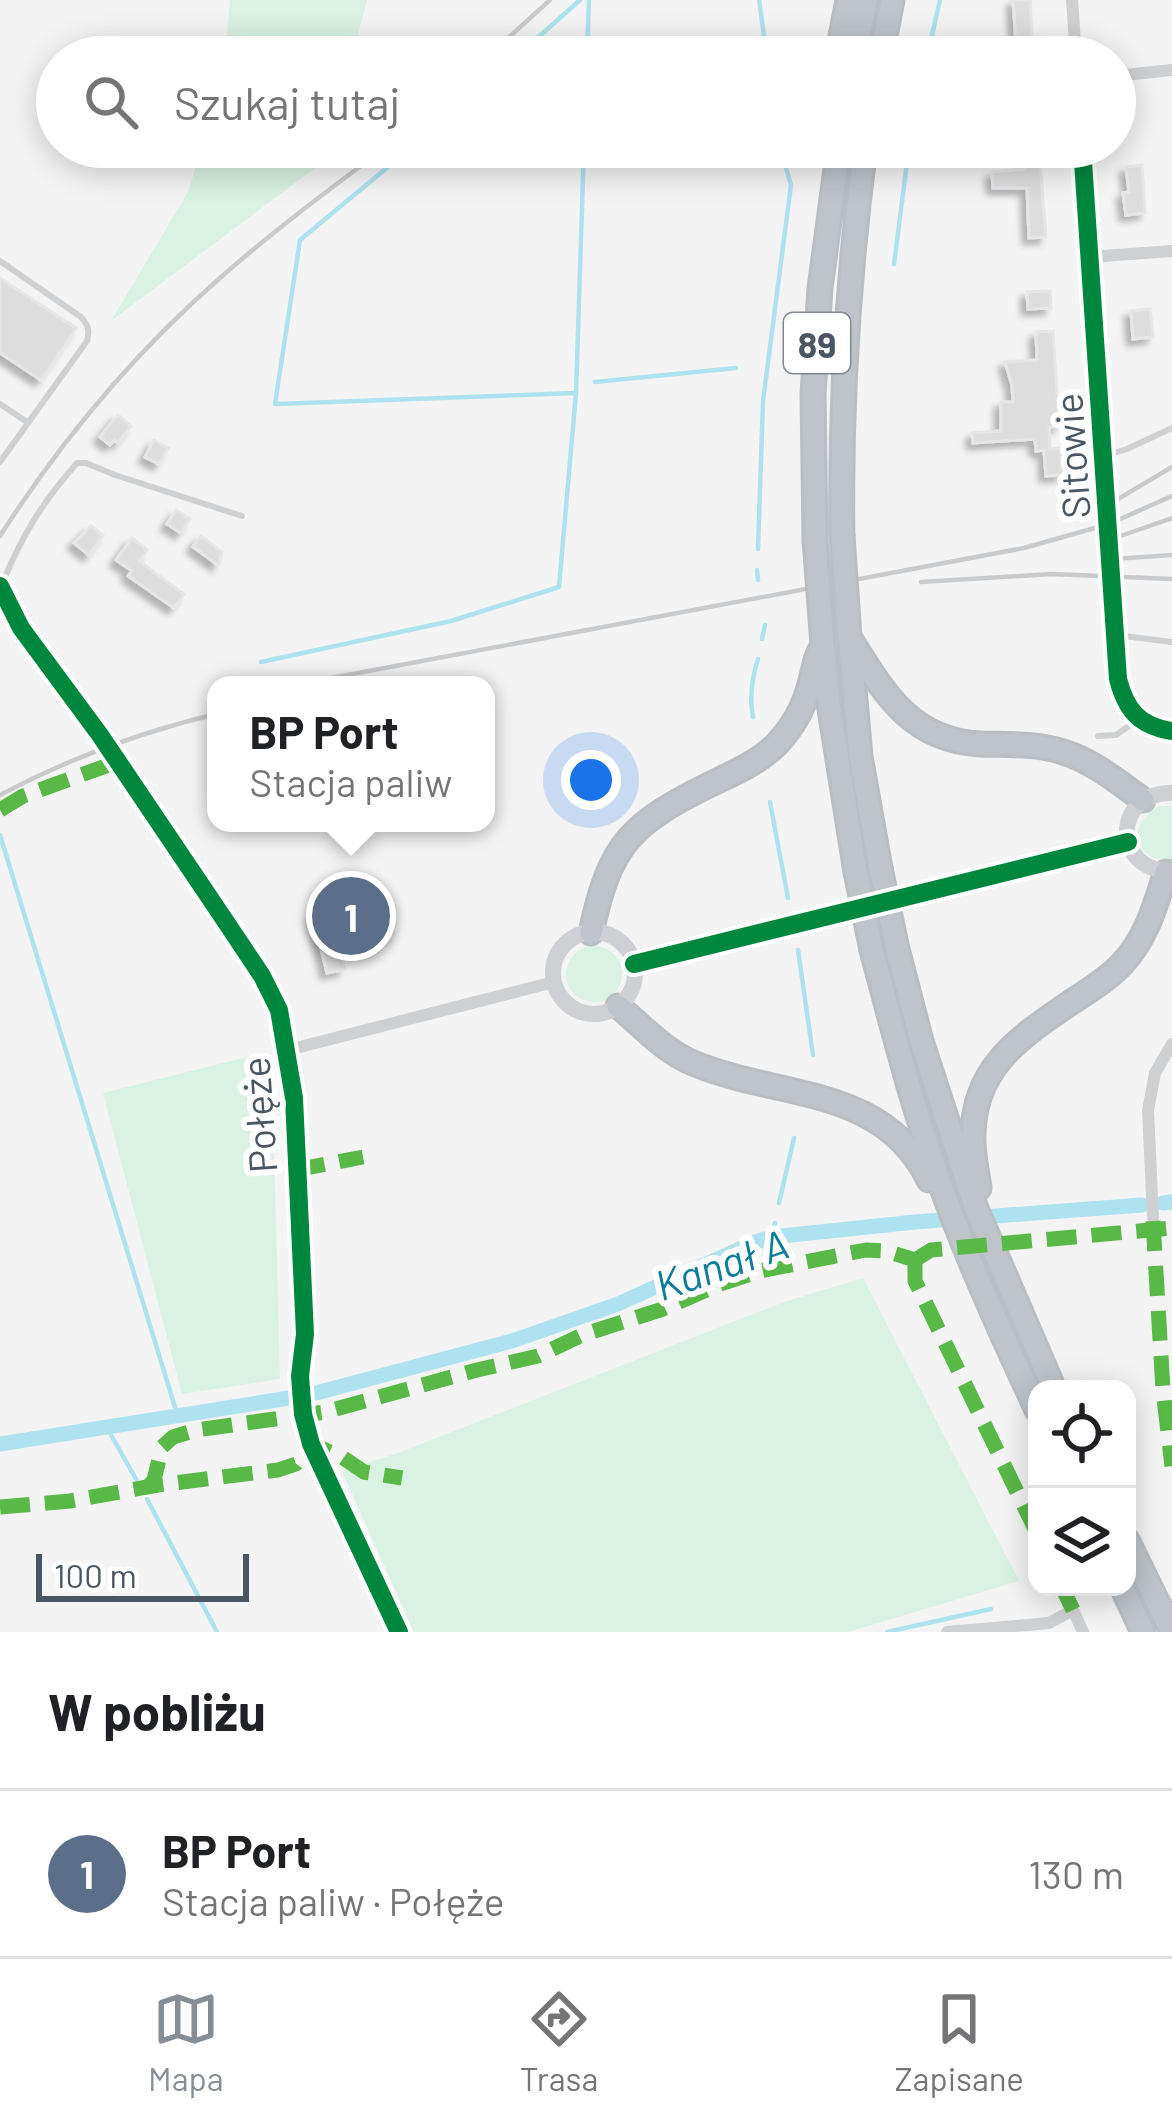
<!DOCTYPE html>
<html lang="pl">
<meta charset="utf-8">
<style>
body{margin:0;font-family:Barlow,sans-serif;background:#f2f2f2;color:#202124}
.controls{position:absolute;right:36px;bottom:36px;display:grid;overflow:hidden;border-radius:24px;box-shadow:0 6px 30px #0003}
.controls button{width:108px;height:108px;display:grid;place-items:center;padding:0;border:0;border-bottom:3px solid #e0e0e0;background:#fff;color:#202124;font:60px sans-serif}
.scale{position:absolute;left:36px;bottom:30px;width:213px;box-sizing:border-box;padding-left:12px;border:6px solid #4a5661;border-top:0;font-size:33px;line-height:42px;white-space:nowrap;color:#4a5661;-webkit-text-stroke:9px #fff;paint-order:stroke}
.you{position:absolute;left:591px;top:780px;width:42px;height:42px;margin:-30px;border:9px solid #fff;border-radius:50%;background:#1a73e8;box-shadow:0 0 0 18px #1a73e833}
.badge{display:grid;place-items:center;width:78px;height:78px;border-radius:50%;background:#868d94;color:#fff;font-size:39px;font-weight:700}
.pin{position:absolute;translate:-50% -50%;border:6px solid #fff;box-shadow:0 3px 12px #0006}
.popup{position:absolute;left:207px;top:676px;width:288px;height:156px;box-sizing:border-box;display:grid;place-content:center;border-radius:24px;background:#fff;filter:drop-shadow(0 3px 9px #0005);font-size:39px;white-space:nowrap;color:#757577}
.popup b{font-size:45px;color:#202124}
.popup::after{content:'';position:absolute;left:50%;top:100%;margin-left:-24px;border:24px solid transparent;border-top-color:#fff}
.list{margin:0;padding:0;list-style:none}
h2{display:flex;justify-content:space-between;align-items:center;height:156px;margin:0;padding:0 48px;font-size:51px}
h2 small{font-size:39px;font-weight:400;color:#757577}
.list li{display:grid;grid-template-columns:78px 1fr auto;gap:36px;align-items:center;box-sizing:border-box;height:168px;padding:0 48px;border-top:3px solid #e0e0e0}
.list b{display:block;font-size:45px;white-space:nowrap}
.list p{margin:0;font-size:39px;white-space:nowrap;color:#757577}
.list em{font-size:39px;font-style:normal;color:#757577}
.icon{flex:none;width:66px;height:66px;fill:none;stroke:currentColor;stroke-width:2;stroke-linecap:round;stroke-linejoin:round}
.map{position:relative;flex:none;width:1172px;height:1632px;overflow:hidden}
.search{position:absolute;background:#fff;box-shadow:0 6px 30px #0003;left:36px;right:36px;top:36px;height:132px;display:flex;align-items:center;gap:30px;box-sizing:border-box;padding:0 42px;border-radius:66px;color:#757577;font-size:45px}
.sheet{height:324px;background:#fff}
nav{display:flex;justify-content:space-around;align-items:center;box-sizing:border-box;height:168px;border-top:3px solid #e0e0e0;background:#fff;font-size:33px;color:#757577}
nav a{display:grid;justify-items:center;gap:6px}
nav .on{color:#868d94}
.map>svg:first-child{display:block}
.green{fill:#d9f2e3}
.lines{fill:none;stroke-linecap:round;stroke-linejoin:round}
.stream{stroke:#aee2f0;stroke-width:4.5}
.canal{stroke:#aee2f0;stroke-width:15}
.building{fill:#ddddde;stroke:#e5e6e7;stroke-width:3;filter:url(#shadow)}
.highway-casing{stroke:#b9bec3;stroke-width:27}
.lane{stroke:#ced0d2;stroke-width:6}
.street{stroke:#ced0d2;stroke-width:12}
.secondary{stroke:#ced0d4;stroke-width:16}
.highway{stroke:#bec4c9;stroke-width:21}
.rail{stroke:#c9cacc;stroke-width:4.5}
.highway-bridge-casing{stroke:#b9bec3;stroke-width:27;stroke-linecap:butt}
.highway-bridge{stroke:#bec4c9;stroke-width:21}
.quiet{stroke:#58b947;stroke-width:15;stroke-dasharray:30 15;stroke-linecap:butt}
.cycleway-casing{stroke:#fff;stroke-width:26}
.cycleway{stroke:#00873e;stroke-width:18}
.labels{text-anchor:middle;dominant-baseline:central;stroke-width:12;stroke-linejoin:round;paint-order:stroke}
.shield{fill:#fff;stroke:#808990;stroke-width:3}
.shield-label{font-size:36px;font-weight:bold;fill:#4a5661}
.street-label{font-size:39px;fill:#4a5661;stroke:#fff}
.water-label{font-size:42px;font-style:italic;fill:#0c7c9b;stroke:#fff}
</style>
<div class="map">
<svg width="1172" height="1632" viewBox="0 0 1172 1632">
<defs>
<filter id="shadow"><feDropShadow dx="-6" dy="6" stdDeviation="3" flood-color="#0004"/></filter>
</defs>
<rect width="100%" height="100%" fill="#f4f4f4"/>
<path class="green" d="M230,0H367L352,57H225Z
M202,147H343L111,321L188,192Z
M1160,806H1172V861C1133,862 1125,822 1160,806Z
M566 974a28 28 0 1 1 56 0a28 28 0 1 1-56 0Z
M255,1055L272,1072L280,1379L182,1394L103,1093Z
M863,1278L1019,1581L848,1632H414L342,1471L398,1453L784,1302Z"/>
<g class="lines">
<path class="stream" d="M759,0L767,57
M516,57L580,0
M587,57L589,0
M927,57L940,0
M412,147L300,240L275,404L576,393L584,147
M894,264L909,147
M595,382L736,368
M758,549L763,401L791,185L780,147
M757,570L758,580
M762,639L765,625
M261,662L451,621L559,587L576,393
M753,717C749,697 752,678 758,659
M770,802L788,898
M0,835L178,1417
M798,950L813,1055
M779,1203L794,1138
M772,1237L775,1223
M107,1428L136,1479
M147,1499L217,1632
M887,1632L991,1609"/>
<path class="canal" d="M1163,1203L1172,1202
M316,1393L512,1341L618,1304L755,1242L772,1237L915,1222L1142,1205
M0,1444L289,1398"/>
</g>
<path class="building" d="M1013,0H1030L1033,55L1017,56Z
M1039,148L1046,237L1029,238L1027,188H993L992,172L1024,169L1023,149Z
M1142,165L1145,213L1126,215L1123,193L1129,192L1126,167Z
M0,278L76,328L41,380L0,353Z
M1050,291L1051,308L1028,309L1027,292Z
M1150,309L1153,337L1133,339L1131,311Z
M1053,331L1059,426L1049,427L1050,449L1060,448L1062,475L1046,476L1044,450L1036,451L1035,439L973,443L972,433L1001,431V402H1013L1012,385L1005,362L1037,360L1036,332Z
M118,415L131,426L118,443L114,440L110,445L100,437Z
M154,440L168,448L159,464L145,457Z
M176,510L190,519L181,533L167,524Z
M91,526L103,535L89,555L74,543Z
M201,536L222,552L218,565L193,547Z
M132,538L147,550L139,561L184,594L174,608L128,576L132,571L116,560Z
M384,897L394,934L365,941L355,903Z
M330,910L345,969L327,973L313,915Z"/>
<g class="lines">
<g class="highway-casing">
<path id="highway" d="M837,57L848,0
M855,57L866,0
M881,57L892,0
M842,535C840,405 848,276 865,147
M815,540L813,394L820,288L839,147
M849,637C883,691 909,740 980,744C1007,745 1036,743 1063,752C1093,761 1118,782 1143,800
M850,644L860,756L880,868
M824,651L829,703L856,872
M591,933C610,842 632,823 713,783C736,772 759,762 777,744C792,728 803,709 809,688C814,672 814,659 823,645
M896,945L921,1041L975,1206L1054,1389
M872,950C895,1036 917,1124 949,1207C975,1276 1006,1343 1037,1410
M618,1006C642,1026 664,1051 693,1063C779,1099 883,1085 929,1180
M979,1188C977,1172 973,1157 973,1141C971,1070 1017,1039 1070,1003C1088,991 1107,980 1122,964C1146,939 1156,904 1166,872
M1127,1540L1172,1632
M1122,1587L1143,1632"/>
</g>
<path class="lane" d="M0,261L81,317C88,325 90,331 87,341L0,462
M0,404L27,422
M1104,456L1127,449L1172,428
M2,584C23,534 41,504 77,463H86L115,475L242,516
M1116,635L1172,642
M1098,736L1116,735L1139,719"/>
<path class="street" d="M1072,0L1076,57
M1115,76L1172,70
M1082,147L1118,679C1126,710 1139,726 1172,731
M1090,257L1172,251
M0,586L21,628L100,735L226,922L262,976L279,1010L294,1098L305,1334L300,1376L303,1414L311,1444L399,1632
M288,1050L554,982
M1153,1217L1148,1110L1155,1073L1172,1044
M947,1632L1049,1623L1073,1610L1083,1632"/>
<path class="secondary" d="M1172,793C1112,792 1112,872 1172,871
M553 973a41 41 0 1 1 82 0a41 41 0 1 1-82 0Z
M634,964L1128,842"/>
<use href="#highway" class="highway"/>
<path class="rail" d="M487,57L550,0
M1088,517L1172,467
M0,536C61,441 135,352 220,278C273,231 330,189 386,147
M1109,540L1172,518
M1099,560L1172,555
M921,582L1052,574L1172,579
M294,685L1024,548L1109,524L1172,496
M0,795C68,759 141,732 216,714"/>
<g class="highway-bridge-casing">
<path id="highway-bridge" d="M842,535L849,637
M815,540L823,645
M880,868L896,945
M856,872L872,950"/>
</g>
<use href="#highway-bridge" class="highway-bridge"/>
<path class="quiet" d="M0,810L23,796L117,762
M295,1170L363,1157
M1153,1221L1163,1390L1172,1466
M915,1260V1281L1037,1533
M915,1260L931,1250L1172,1228
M147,1488L154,1480L162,1447L173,1437L196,1430L325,1412L477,1370L538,1356L582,1335L663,1309L720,1284L760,1271L866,1250L886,1251L915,1260
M0,1507L70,1501L158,1485L278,1470L296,1464L311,1444L342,1457L364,1472L402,1478
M1062,1587L1073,1610"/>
<g class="cycleway-casing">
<path id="cycleway" d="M1082,147L1118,679C1126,710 1139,726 1172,731
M0,586L21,628L100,735L226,922L262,976L279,1010L294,1098L305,1334L300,1376L303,1414L311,1444L399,1632
M634,964L1128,842"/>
</g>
<use href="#cycleway" class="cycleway"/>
</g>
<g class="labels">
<rect class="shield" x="784" y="313" width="66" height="60" rx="9"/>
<g class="shield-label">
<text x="817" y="343">89</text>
</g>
<g class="street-label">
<text transform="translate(1071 456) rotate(-94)">Sitowie</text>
<text transform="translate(258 1115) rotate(-94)">Połęże</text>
</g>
<g class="water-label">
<text transform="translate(721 1263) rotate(-19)">Kanał A</text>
</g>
</g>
</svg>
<div class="controls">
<button><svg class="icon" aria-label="locate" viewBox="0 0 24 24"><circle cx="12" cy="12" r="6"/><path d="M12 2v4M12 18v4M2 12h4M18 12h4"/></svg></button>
<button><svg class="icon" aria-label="layers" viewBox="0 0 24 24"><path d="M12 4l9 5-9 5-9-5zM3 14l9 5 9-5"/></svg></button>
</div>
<div class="scale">100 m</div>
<div class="you"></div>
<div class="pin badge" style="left:351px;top:916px;background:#5c6f8a">1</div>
<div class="popup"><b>BP Port</b>Stacja paliw</div>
<div class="search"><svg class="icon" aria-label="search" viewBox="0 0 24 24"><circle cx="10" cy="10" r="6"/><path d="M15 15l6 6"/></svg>Szukaj tutaj</div>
</div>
<section class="sheet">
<h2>W pobliżu<small></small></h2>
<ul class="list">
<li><span class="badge" style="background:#5c6f8a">1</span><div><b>BP Port</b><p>Stacja paliw · Połęże</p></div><em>130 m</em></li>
</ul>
</section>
<nav>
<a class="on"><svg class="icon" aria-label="map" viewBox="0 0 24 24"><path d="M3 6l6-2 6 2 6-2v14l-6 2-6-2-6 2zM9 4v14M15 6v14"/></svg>Mapa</a>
<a><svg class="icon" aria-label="directions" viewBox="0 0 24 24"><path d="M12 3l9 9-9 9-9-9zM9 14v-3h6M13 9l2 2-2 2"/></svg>Trasa</a>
<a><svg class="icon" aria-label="saved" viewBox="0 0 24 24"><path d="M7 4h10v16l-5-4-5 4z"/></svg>Zapisane</a>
</nav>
